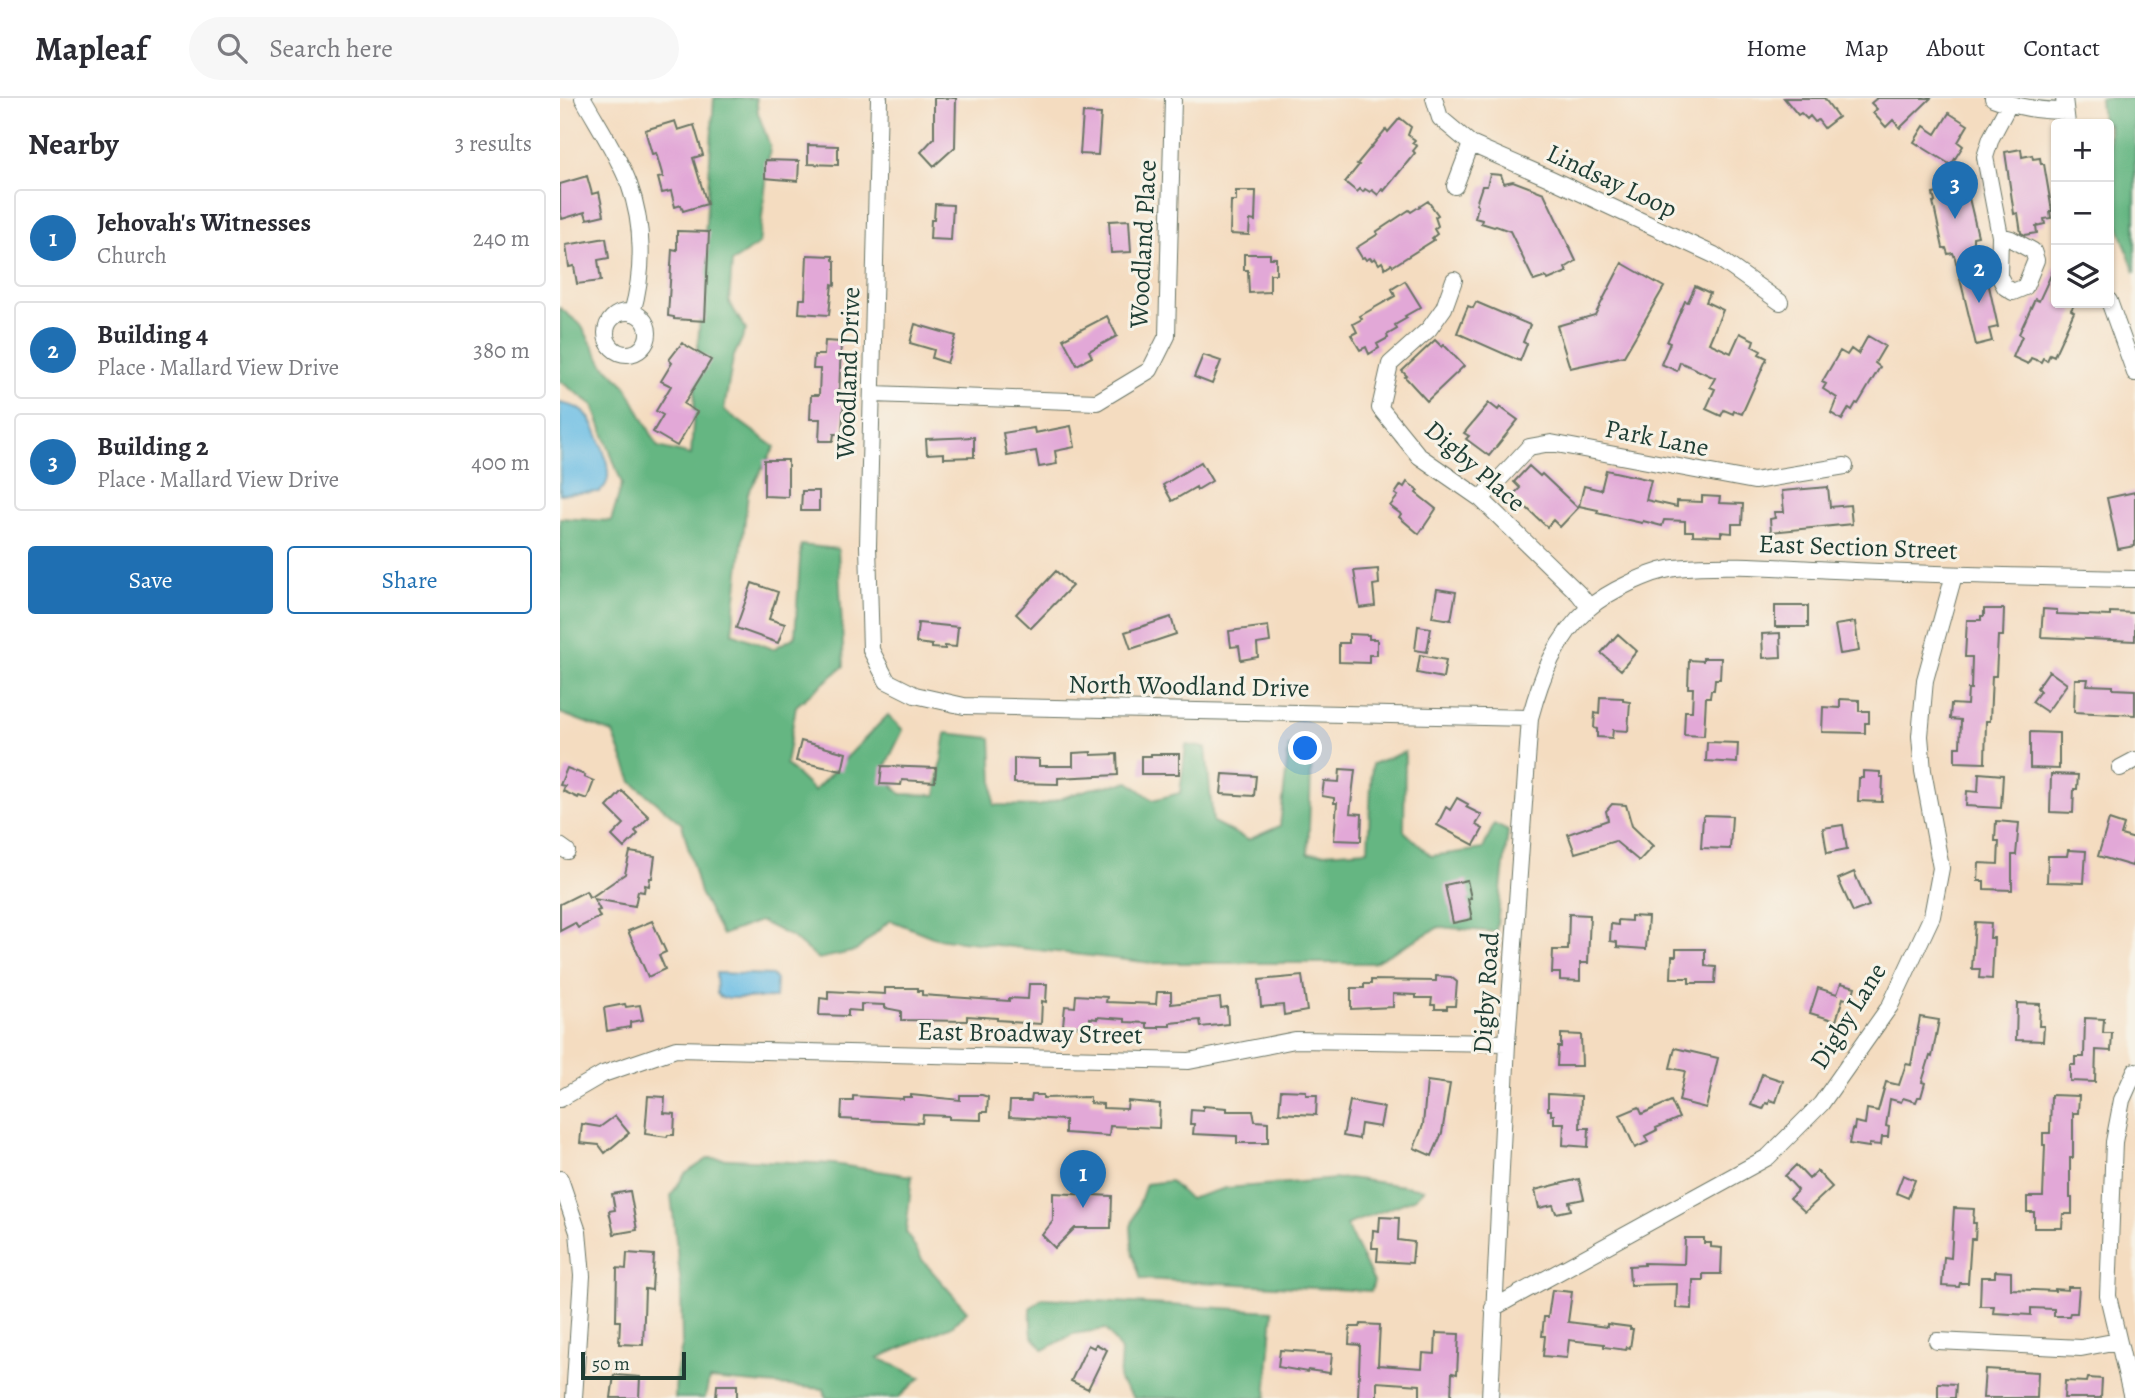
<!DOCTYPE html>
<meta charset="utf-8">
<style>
body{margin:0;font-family:Alegreya,serif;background:#f7f7f7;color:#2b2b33}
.controls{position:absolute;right:21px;top:21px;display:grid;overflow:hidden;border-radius:7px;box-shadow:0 2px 5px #0004}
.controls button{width:63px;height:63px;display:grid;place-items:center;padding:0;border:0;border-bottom:2px solid #e1e1e2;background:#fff;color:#2b2b33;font:35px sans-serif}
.scale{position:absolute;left:21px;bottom:18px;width:105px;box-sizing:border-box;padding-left:7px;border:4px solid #1f3d34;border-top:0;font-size:19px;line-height:24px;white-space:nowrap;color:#1f3d34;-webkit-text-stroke:5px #f7f3e8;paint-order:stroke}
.you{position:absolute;left:746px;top:651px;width:24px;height:24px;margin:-18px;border:5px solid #fff;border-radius:50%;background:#1a73e8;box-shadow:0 0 0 10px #1a73e833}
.badge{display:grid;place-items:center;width:46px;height:46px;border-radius:50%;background:#1f6fb2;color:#fff;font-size:23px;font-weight:700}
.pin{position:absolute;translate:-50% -58px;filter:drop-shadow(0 2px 4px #0008)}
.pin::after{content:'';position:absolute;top:37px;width:24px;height:21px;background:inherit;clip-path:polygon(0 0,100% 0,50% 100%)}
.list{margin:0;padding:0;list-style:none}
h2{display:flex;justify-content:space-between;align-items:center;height:91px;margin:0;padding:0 28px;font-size:30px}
h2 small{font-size:23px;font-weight:400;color:#7c7c81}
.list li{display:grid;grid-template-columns:46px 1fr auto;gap:21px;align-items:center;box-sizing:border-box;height:98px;margin:0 14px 14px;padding:0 14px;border:2px solid #e1e1e2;border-radius:7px}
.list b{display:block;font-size:26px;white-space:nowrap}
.list p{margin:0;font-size:23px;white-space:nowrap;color:#7c7c81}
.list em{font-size:23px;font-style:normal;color:#7c7c81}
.actions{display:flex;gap:14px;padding:21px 28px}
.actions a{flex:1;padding:16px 0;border:2px solid #1f6fb2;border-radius:7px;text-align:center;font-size:24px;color:#1f6fb2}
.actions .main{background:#1f6fb2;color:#fff}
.icon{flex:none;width:38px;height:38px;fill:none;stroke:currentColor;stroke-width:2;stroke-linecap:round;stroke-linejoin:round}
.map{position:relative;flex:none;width:1575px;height:1300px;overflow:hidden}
header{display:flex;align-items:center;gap:42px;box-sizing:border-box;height:98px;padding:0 35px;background:#fff;border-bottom:2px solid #e1e1e2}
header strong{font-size:33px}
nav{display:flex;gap:38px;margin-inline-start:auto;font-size:24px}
.search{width:490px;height:63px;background:#f7f7f7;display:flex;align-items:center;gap:18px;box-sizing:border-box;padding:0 24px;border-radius:38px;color:#7c7c81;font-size:26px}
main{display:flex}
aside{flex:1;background:#fff}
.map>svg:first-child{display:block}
.forest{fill:#65b682;stroke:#427a5b;stroke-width:2}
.water{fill:#68bce4;stroke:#447c8c;stroke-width:2}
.building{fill:#e2a8d7}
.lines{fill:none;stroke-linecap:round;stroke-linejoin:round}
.minor-casing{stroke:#6a7565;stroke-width:18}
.minor{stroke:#fff;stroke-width:16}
.labels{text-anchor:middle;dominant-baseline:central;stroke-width:6;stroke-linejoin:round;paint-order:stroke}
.street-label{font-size:26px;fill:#1f3d34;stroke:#f7f3e8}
</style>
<header>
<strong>Mapleaf</strong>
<div class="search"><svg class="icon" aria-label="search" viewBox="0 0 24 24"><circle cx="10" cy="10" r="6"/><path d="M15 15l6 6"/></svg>Search here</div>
<nav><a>Home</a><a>Map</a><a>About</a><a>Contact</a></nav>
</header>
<main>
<aside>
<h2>Nearby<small>3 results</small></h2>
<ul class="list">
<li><span class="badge">1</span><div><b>Jehovah's Witnesses</b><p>Church</p></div><em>240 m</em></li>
<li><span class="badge">2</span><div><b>Building 4</b><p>Place · Mallard View Drive</p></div><em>380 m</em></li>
<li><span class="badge">3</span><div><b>Building 2</b><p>Place · Mallard View Drive</p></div><em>400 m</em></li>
</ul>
<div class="actions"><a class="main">Save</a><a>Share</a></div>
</aside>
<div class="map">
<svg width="1575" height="1300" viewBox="0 0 1575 1300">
<rect width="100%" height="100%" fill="#f7f3e8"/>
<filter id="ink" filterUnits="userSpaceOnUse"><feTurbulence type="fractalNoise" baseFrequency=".0143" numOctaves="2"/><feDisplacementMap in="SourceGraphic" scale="14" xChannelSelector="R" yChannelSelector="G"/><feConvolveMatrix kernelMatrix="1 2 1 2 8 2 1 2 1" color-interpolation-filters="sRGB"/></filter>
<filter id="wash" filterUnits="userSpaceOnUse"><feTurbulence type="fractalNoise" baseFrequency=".00686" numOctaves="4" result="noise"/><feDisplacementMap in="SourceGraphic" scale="28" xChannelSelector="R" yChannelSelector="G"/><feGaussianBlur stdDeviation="1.57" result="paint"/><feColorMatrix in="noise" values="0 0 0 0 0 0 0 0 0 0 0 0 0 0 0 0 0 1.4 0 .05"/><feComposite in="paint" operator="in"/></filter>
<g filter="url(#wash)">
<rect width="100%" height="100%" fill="#f4dcc0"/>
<path class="forest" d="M154,0H196L198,15L210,48L199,146L172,164L169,204L186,232L173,260L164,312L215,349L188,395L172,535L213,551L235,539L241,447L278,451L284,568L236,608L226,666L254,693L328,617L343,632L322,675L341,696L376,697L386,635L431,640L434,707L479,708L529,691L569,684L593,702L620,695L626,647L646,650L653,724L688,742L720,728L729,648L752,647L748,756L808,752L812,666L845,654L844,733L871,758L923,751L934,726L948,733L936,834L879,829L813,865H592L375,840L330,822L296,853L258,861L232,839L200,823L162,837L140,795L122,726L72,684L53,635L0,615V420L51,423L62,386L33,307L0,283V210L21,227L43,266L66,288L98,349L131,357Z
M1540,0H1575V175L1549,101V26H1542Z
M149,1060L273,1066L352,1078L346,1134L363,1163L407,1213L392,1228L318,1260L361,1279L338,1300H266L264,1291L149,1281L145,1300H115L116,1276L122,1248L121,1188L111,1097L125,1076Z
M789,1080L864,1091L854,1101L786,1127L814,1184L811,1193L581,1181L573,1157L571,1129L586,1086L610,1083L629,1101L666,1090Z
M483,1200L713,1213L706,1300H574L559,1283L561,1253L546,1231L513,1236L484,1252L472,1238L470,1210Z"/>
<path class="water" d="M0,305C9,307 19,309 26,316C35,325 48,361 48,374C49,383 46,389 39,394L0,396Z
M156,875L212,877L216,882L215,900H162L157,896Z"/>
<g id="blocks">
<path class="building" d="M374,0H396L395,49L374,68L361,54L374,40Z
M1224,0H1264L1278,19L1264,30L1258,22L1255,24L1250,18L1247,21L1241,15L1238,17Z
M1317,0H1371L1340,30L1333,22L1326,29L1313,15L1317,11L1311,5Z
M523,15L541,16L538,57L520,56Z
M1389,15L1408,27L1398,44L1403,48L1391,67L1354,44L1364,28L1376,36Z
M840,20L851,29L848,37L855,42L852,45L857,48L853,53L855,55L824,93L822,91L818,97L812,92L810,94L805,91L803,94L800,91L797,94L785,84L799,67L797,66L826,31L828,34Z
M115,23L118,32L134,27L143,57L133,60L147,106L123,113L121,107L115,109L111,93L102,95L98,80L103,79L96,55L92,56L85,32Z
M248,47L278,48V67L248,66Z
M1461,51L1462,59L1472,57L1473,61L1480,60L1481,66H1484L1492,113H1490L1491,120L1484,121L1485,126L1476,128L1477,135L1465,137L1461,135L1458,115L1454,116L1445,54Z
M205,62L239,63L238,83L205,80Z
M930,76L941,77L944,85L953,83L984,95L1016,163L1005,170L1007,174L988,182L986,179L974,183L950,133L936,128L934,129L921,125L922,122L915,120L918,108L916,106L922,88H927Z
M27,78L32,96L39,94L44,117L27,121L25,114L2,121L0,113V86Z
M1397,78L1403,101L1409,100L1418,138L1413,139V144L1421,181L1427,179L1438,229L1429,231L1432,243L1416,247L1395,160L1393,155L1388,156L1386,150H1383L1373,104H1375L1373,96L1378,95L1377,90L1381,89L1380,82Z
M676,93H696L695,123L690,122L689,137L670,136L671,103H676Z
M868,103L878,117L875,119L878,128L874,131L877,136L872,140L874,142L833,168L831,166L825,170L822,164L819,166L815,160L812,162L810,160L806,162L804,159L802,160L796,150L818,136L816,134L849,112L851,114Z
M375,106L393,107L391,142L370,141L371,122H374Z
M569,122L571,154L551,155L549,123Z
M117,133L149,134L145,223L114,221V219L108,218L112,151L117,152Z
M46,140L49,160L38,162L41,183L17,186L14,168L9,169L6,147Z
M684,156H710V160H716V176H710V194L689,195L688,172H684Z
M247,157L273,158V162L275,163V187L272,186L269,217L239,215L240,201H245Z
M1062,165L1104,189L1064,258L1010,270L997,228L1035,217Z
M1496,166V205H1515L1511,212L1514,214L1494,258L1490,256L1487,263L1483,260L1481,264L1471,260L1468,266L1453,259L1462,238L1459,236L1475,201L1479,203Z
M845,183L861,209L845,218L847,220L835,227L837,231L827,237L828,240L817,246L819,250L809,256L806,249L800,252L791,237L797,234L793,226L802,221L800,218L835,198L832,191Z
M1135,188L1150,195L1146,204L1163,212L1149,245L1171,255L1180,235L1194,242L1192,248L1201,253L1199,256L1207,260L1182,316L1174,313L1173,316L1164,312L1161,318L1146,311L1155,291L1150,289L1155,280L1120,264L1117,273L1101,266L1110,245L1107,244L1125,203L1128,204Z
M916,204L970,227L963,244L967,246L960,263L897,235L908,208L913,210Z
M547,218L557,238L529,253L532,259L517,267L503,241Z
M355,226L396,238L387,265L372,260L374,252L350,245Z
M1308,238L1325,248L1315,265L1320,269L1298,306L1296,305L1292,312L1289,310L1282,322L1271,315L1277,300L1263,291L1266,286L1262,284L1280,253L1287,257L1291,251L1298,256Z
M875,242L882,249L884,247L904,268L867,303L845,279L847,278L842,273Z
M265,243L281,244L279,298H284L282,336H274L273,343H259L260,321H250L251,297H259L260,271H253L254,257H264Z
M122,245L151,262L124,306L137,314L117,348L93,334L103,317L96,313L111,288L101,283L112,265L109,262Z
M643,257L661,263L652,286L634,279Z
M929,305L938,312L940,309L958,322L929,358L906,341L909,338L904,335Z
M511,328L515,349L495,353L497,366L479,369L476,353L447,358L443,335L474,330L475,335Z
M414,339V359L384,360V355L367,356L366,341Z
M204,362H228V399L204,398Z
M641,364L652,383L637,392L636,389L612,403L603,387Z
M969,368L980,378L982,376L1018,410L1000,429L993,422L987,429L953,397L960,390L954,384Z
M1046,372L1091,382L1086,402L1117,409V403L1142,404V398L1160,399L1159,405L1183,406L1182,426H1172V435L1161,434V438L1133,437V433H1125V423L1104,422L1102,428L1083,423L1082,425L1037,415L1038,412L1019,408L1024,388L1041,392Z
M847,384L858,392L856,395L876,411L859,436L839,419L841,416L830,408L838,398L835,396L841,387L844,389Z
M1268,389L1270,409L1290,407L1292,426L1211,434L1210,421L1215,420L1214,414H1224L1222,393Z
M242,393H259V413H241Z
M1575,394V448L1558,451L1547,400Z
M818,471L819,486L813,487L815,508L800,510L794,473Z
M496,473L512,488L471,530L456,516Z
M192,485L218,494L209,521L225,526L218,545L176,530Z
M877,491L896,494L891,522L872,519Z
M1215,508H1248V529H1215Z
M1424,511H1444L1443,538H1438L1436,578H1432L1430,623H1426L1425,665L1395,664V649H1400L1401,622L1390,621L1391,606L1407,607L1408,591H1411L1412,559H1405L1407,522H1421V518H1424Z
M1483,511L1497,512V516L1550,518V514L1575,515V543L1481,539Z
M611,519L616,536L571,551L565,534Z
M1295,524L1299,553L1280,556L1275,527Z
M358,525L398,529L396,549L385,548V551L372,550V547L356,545Z
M708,528L710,544L697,546L698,559L681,562L679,548L671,549L669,533Z
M858,528L871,530L867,554L855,552Z
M1220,535L1221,559L1203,560L1202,536Z
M789,536L809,537V541H817V557H809V565L779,564V545H789Z
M1058,536L1077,553L1061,572L1041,555Z
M860,557L886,562L883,580L857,575Z
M1143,560H1161L1160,581H1155L1154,592H1151L1150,599H1146L1144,638L1124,637L1125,613H1132L1133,590H1128L1129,562L1143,563Z
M1489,573L1507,586L1487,614L1472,604L1480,593L1477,590Z
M1515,581H1528L1527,587L1553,588V591L1575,592V617L1514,614Z
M1040,599L1063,600V603L1070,604L1068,633L1053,632L1052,640L1037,639V631L1034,630L1035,615L1039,616Z
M1280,601L1299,602V613H1309V625H1305V635L1262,634L1263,609L1280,610Z
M1470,634L1499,635V671L1470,670Z
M241,643L286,655L282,673L236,663Z
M1147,644L1178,645L1177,665L1146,663Z
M531,654V657L557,656L558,677L498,680V686L454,685V660L479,661V668H513V655Z
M591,656H619V676H581V658H591Z
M322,668L376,670L375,684L342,682L341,687L320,686Z
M7,670L25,677L24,679L34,683L27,701L19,698L18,700L3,693L5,688L0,687Z
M780,671L795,672L790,715L802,716L801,743L774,742L777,705H774V700L762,698L764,683L779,684Z
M1303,673L1320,674V679H1323L1322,704L1298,703L1299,680H1303Z
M1419,675L1443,677L1441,710L1406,708L1407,693L1418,694Z
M663,676L696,678L694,698L661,696Z
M1491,676L1518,677L1517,691H1514L1513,715L1490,714Z
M62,693L89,719L75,733L78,736L64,750L52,738L64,726L47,709Z
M897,700L908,706L906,709L922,717L916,727L923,731L914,747L877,727L886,709L890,712Z
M1052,706L1066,707L1072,728L1093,748L1079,763L1055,743L1015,755L1008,736L1048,722L1046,713Z
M1145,717L1172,718L1170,751L1141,750L1143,719Z
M1549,722L1564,727L1561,737L1575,741V757L1572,768L1538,758Z
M1436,723L1459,725L1456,757H1452V792L1424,791V783H1418L1419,765L1438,766L1439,743H1435Z
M1283,727L1287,751L1267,755L1263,730Z
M1508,752L1526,753L1524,785L1487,784L1488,758H1507Z
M70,754L95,758L92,780H90L89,788L85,787L84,794L78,793L75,808L34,801L40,812L37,813L40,819L18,830L15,825L0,833V806L26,793L29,799L33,798L65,776Z
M1294,774L1309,808L1293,814L1278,781Z
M907,782L911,800L908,801L912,821L893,825L885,787Z
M1009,816L1030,817L1028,865H1020V883L1000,882V875H992L993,852H1008Z
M1071,818L1088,819L1086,851L1057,849V844L1050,843L1051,826L1058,827V822L1071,823Z
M92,823L106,854L99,857L105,871L88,879L68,833Z
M1415,824L1431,825L1430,840H1434L1432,881L1419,880L1420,871H1412Z
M1116,851H1145V868L1156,869L1155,885H1129V880H1111L1112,858H1116Z
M742,878L747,913L724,917L723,907L701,909L699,882Z
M876,878L891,879L897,884L895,908H887V911H875V907H871L872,900H856V897L833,896V909L791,911V890H804V886H811V882L876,883Z
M1281,885L1295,889L1291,903L1283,900L1276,923L1250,915L1258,890L1277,896Z
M469,886H487L486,904L482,903L481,926L451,924V923L437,922V920L407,918V923L341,922V913L325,910V907L301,906V913L288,912V918L259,917L260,900L268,901V893L325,896V890H358V893H362V897L449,903V900L468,901Z
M597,894H611V906L660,900L661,910L667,909L668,926L641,929L640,922L610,925V928H599V930H587V925L565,924V921L537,919V921L530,920V924H527V929L503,927L505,908L515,909L516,897L547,899L546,904L596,906Z
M1457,905L1480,906L1479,928H1484L1483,943L1456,942Z
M65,906L66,909L80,907L83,922L70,924V929L47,933L44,910Z
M1360,919L1379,922L1372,959L1370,958L1362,984L1365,985L1361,999H1358L1356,1004L1343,1000L1341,1004L1330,1001L1326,1028L1329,1029L1328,1039H1322L1321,1047L1309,1046V1049L1289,1046L1292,1031L1294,1032L1295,1024L1305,1026L1307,1011L1318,1013L1326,984L1339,987L1346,966L1351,967Z
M1525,920L1544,921L1543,935H1552L1551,953L1536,952L1535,984L1510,983V967H1515V959H1524Z
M1001,936L1021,937L1022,968H997L998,949H1001Z
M1115,950L1158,960L1146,1010L1119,1003L1125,973L1110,970Z
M1202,976L1223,983L1216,1004L1210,1002L1209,1006L1206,1005L1203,1011L1191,1007Z
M867,983L890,986L882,1035L872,1058L854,1050L863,1027Z
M721,992L746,993V997H757L756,1017L719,1015Z
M988,996L1021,998L1020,1030H1029L1028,1049L1003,1047L1004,1025H994V1017H991V1012H988Z
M351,997L400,1002V997H422L428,999L427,1014H421V1022L389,1021V1018L363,1017L362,1025L281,1021L282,1003H293V998L343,1001V999H351Z
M472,997H483V1000L530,999V1005L543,1006V1010L567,1011L568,1003L600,1006L599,1030L550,1028L549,1038L505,1035V1022L449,1019L450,1003H471Z
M1491,997L1519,998L1518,1015H1513V1060H1510V1100H1512V1116H1503L1502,1130H1474V1114H1467V1099H1483L1485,1047H1483V1035H1490Z
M88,998L105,999L104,1015L115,1016L114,1037H108L107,1039L85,1036Z
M790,1003L824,1009L820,1029L801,1026L799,1041L783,1038Z
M1111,1003L1119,1020L1096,1030L1097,1032L1085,1038L1088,1044L1075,1050L1060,1017L1079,1009L1082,1016Z
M643,1008L667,1010V1013H693L695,1023L708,1024V1045H677V1038L633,1036L634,1026H630L631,1011L643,1012Z
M55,1018L69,1035L45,1055L39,1047L20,1045L22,1026L40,1029Z
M1236,1067L1249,1081L1257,1073L1272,1089L1245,1114L1230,1100L1238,1092L1225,1078Z
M1343,1077L1355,1082L1348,1100L1336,1095Z
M1019,1081L1024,1101L1009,1104L1011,1112L996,1115L993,1107L979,1110L975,1092Z
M70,1093L77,1132L54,1136L49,1113L55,1112L52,1096Z
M493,1095L552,1098L551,1130H515L495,1150L482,1137L493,1123Z
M1394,1110L1414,1111L1413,1125H1416L1415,1141H1411L1408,1185H1400L1399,1189L1382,1188L1384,1159L1391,1160Z
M820,1119L839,1120L838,1142L854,1144L852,1165L817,1163L818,1150H812L813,1132L819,1133Z
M1125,1140H1144V1145H1151V1149L1162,1150L1161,1176H1143V1182H1133L1132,1211L1116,1210L1117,1186L1070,1187L1069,1168L1084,1167V1165L1124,1166Z
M67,1155L94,1157L92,1192L85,1191L83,1247L59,1246L60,1223H56L57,1170L66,1171Z
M1435,1173L1451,1174V1191L1495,1193V1191L1508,1192V1189H1519L1517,1215H1510L1509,1218H1494V1211L1471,1210V1217L1433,1215L1434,1208H1420L1421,1179H1435Z
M992,1192L1012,1194L1008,1224L1047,1229V1226L1070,1229V1231H1073L1070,1250L1067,1249L1066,1252L1044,1249V1246L1009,1242L1007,1260L983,1258L985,1238H982L984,1219H988Z
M801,1226L820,1227L818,1267L862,1270L863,1255L875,1256L876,1235L899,1236L897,1276L892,1275L891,1300H860V1287L817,1284V1300H798L800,1247L789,1246L790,1229H800Z
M536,1246L547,1252L528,1291L511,1283L528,1247L534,1250Z
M720,1252L772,1256L770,1275L748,1272L747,1274L718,1269Z
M1425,1271L1478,1274L1477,1300H1423Z
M54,1277L80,1279L79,1300H51Z
M1528,1280L1542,1281L1541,1300H1504L1505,1283L1527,1284Z
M1378,1285L1396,1286L1395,1300H1378Z
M157,1287H177V1300H156Z"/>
</g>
</g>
<g filter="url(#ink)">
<use href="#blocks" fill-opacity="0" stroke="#6a7565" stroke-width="2"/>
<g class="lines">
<g class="minor-casing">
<path id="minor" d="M23,0C38,27 58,57 69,86C84,127 84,174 72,215
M319,0L308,448L311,552L327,583L355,597L404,608L970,620
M874,0L880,20L911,46L989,80L1154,157L1220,204
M1433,0C1456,9 1480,13 1505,13
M1504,0L1507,26
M895,88L911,46
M1440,138L1451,141L1473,153L1476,162L1465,189L1453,194L1445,189L1439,178L1440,138L1425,59L1431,40L1449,6
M894,182L884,210L869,231L830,266L820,310L859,358L921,401L1019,496L1029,509
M1549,203L1575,275
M46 235a21 21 0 1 1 42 0a21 21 0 1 1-42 0Z
M313,296L537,304L590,272L607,238L613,0
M921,401L969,349L991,345L1194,383L1285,368
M1560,670L1575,662
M0,748L7,753
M0,1001L43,976L116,951L629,963L735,942L947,945
M0,1081L18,1134L22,1178L14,1300
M933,1210L1208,1059L1261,1006L1330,908L1372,818L1381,770L1363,673L1360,638L1365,582L1394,477
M1377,1243L1521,1250L1558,1243
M930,1300L947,945L970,620C981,579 996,539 1029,510C1047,494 1091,473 1115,470C1174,464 1235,471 1295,473C1388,477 1481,479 1575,481
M1572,1300L1548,1198L1554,1044L1562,1002L1575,973"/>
</g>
<use href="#minor" class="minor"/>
</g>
</g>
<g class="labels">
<g class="street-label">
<text transform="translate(1052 83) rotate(25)">Lindsay Loop</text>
<text transform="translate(583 146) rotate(-87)">Woodland Place</text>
<text transform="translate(288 275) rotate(-88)">Woodland Drive</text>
<text transform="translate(1097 340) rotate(11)">Park Lane</text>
<text transform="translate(915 368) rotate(41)">Digby Place</text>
<text transform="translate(1298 449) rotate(2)">East Section Street</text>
<text transform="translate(629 588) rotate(1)">North Woodland Drive</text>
<text transform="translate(926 895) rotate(-86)">Digby Road</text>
<text transform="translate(1288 918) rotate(-58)">Digby Lane</text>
<text transform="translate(470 935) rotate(1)">East Broadway Street</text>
</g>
</g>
</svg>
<div class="controls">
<button>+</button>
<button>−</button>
<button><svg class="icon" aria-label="layers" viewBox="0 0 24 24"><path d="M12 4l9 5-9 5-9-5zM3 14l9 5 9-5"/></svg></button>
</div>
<div class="scale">50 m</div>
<div class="you"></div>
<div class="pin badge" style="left:523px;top:1110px">1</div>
<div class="pin badge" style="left:1419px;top:205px">2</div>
<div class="pin badge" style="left:1395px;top:121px">3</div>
</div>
</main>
